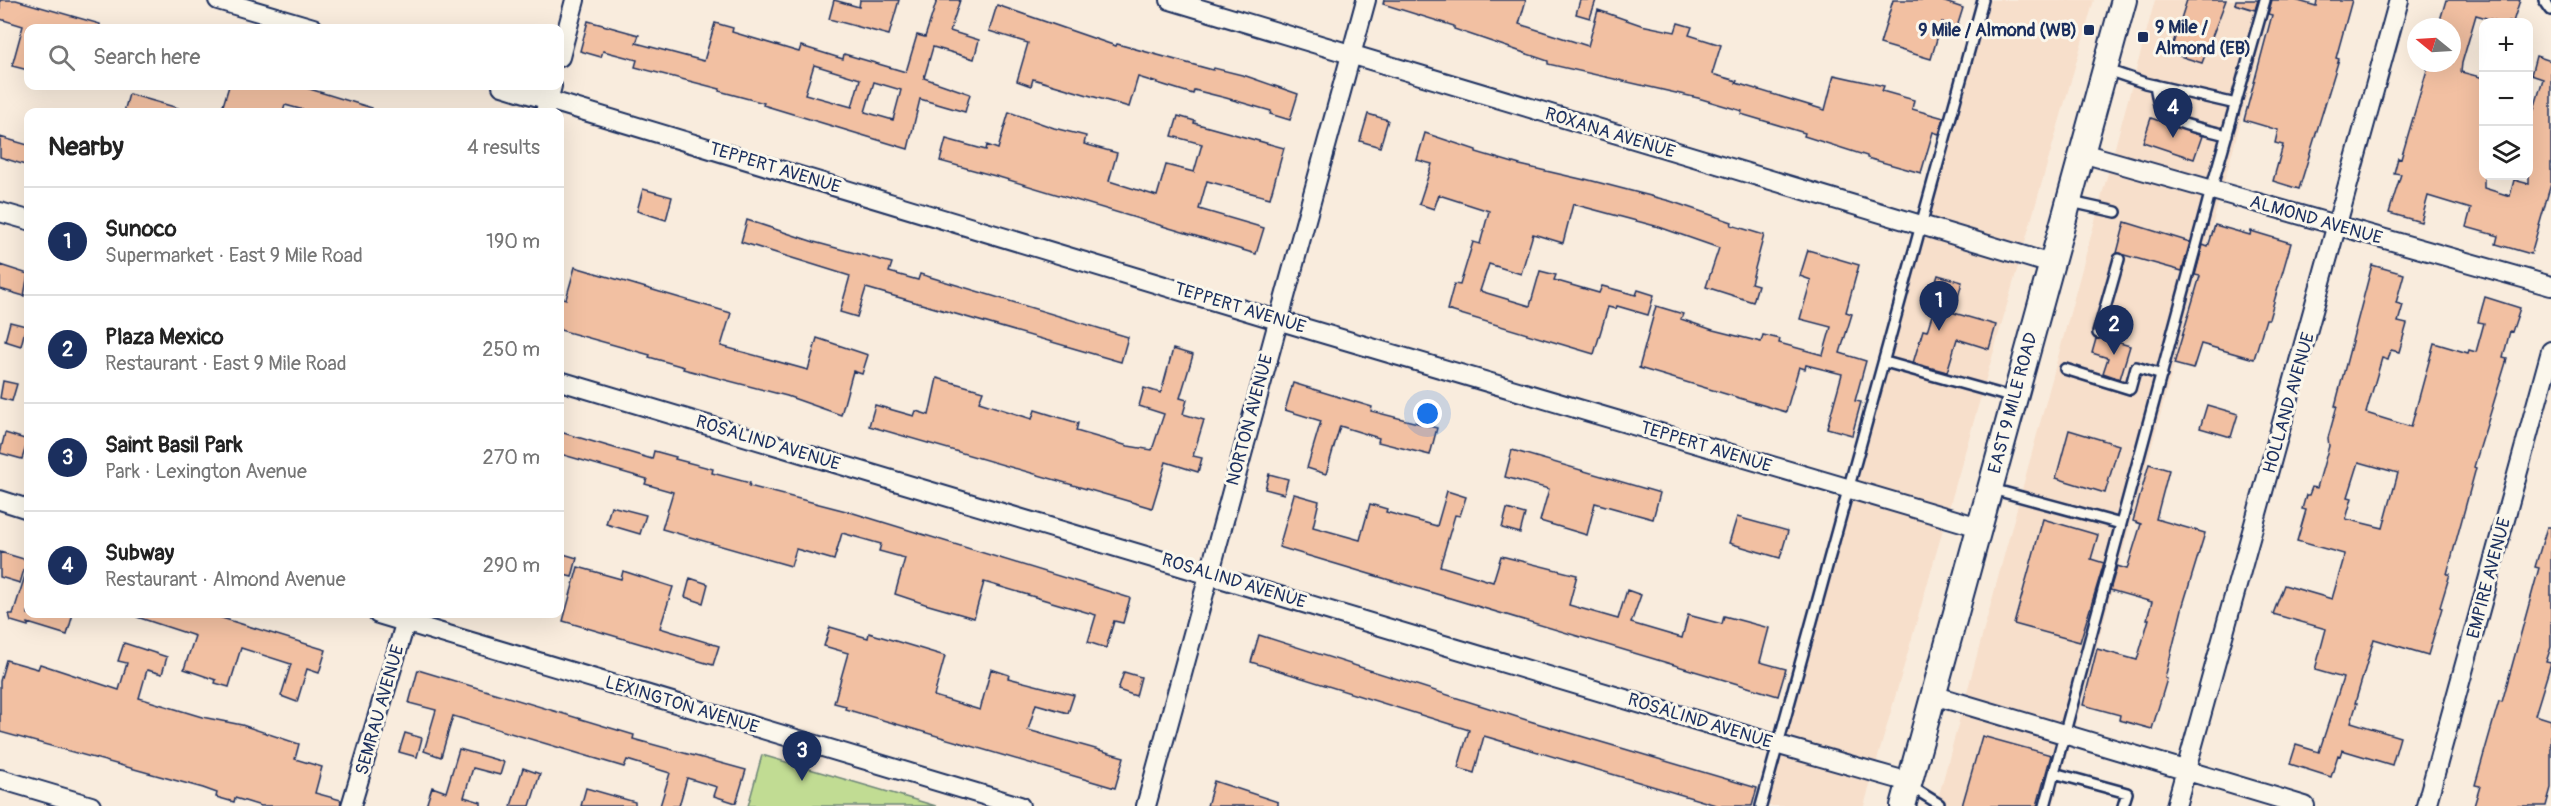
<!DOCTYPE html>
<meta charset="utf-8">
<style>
body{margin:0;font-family:Pangolin,sans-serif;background:#f6f6f6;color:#222}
.controls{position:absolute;right:18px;top:18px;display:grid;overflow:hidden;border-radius:12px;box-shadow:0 6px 24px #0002}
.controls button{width:54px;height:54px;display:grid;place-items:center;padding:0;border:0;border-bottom:2px solid #e0e0e0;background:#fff;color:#222;font:30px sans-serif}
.compass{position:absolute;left:2407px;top:18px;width:54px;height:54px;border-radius:50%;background:#fff;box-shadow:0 6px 24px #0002;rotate:288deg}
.you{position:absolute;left:1428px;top:414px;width:21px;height:21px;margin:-15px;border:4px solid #fff;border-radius:50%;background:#1a73e8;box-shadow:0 0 0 9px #1a73e833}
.badge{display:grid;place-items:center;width:39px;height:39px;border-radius:50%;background:#1b2f5e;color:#fff;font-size:20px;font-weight:700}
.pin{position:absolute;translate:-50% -50px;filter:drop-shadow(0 2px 3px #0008)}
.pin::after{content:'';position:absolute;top:32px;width:21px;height:18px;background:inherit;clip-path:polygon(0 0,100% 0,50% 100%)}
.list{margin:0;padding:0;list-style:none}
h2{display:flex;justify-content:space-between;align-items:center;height:78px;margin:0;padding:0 24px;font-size:26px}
h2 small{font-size:20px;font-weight:400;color:#767676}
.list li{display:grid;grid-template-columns:39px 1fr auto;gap:18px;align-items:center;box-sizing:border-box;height:108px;padding:0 24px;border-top:2px solid #e0e0e0}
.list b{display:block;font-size:22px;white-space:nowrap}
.list p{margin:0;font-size:20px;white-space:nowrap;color:#767676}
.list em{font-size:20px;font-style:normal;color:#767676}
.icon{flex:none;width:33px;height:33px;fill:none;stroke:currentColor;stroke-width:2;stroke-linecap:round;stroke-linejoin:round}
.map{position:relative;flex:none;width:2551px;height:806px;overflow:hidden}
.search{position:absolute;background:#fff;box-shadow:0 6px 24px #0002;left:24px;top:24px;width:540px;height:66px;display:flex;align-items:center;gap:15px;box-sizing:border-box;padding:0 21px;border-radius:12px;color:#767676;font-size:22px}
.panel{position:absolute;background:#fff;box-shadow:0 6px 24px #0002;left:24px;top:108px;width:540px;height:510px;border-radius:12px}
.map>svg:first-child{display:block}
.built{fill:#f7dfcb}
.green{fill:#c1dc93;stroke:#6e8678;stroke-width:1.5}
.building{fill:#f2c0a2;stroke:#1b2f5e;stroke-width:1.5;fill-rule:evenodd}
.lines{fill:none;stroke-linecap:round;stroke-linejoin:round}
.lane-casing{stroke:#1b2f5e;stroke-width:14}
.street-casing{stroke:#1b2f5e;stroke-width:22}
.secondary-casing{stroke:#1b2f5e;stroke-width:28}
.lane{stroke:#fbf7ec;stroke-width:9}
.street{stroke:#fbf7ec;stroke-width:18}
.secondary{stroke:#fbf7ec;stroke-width:24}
.poi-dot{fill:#1b2f5e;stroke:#fbf7ec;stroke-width:2}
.labels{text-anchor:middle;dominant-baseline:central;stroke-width:6;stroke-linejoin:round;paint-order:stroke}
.poi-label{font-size:18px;font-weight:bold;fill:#1b2f5e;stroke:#fbf7ec;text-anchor:start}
.street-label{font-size:18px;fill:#1b2f5e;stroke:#fbf7ec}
</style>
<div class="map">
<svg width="2551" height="806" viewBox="0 0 2551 806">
<rect width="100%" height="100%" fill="#f9ecdd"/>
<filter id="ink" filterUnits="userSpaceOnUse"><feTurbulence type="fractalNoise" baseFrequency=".0167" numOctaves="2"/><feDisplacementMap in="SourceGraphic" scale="12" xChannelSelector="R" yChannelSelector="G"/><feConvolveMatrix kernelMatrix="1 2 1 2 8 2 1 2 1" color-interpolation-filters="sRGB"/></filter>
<g filter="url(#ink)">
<path class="built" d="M1976,0H2094L1864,806H1755Z
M2155,0H2274L2053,806H1936Z"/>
<path class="green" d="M762,755L936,806H748Z"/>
<path class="building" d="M0,0H16L100,24V28H28V70L12,66L23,26L0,19Z
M834,0L859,7L860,0H899L889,35L829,19Z
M937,0H960L950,31L979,40L974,59L933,47L924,78L970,94L965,112L920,99L908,149L763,105L764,103L719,91L720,89L635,67L637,60L603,51L601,57L580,51L588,21L639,35L636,43L704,61L715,23L733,28L732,32L799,52L801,46L843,59L844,54L906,72L917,35L925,37ZM814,65L860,79L852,107L805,94ZM874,82L901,90L893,120L865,112Z
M1384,0H1526L1519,24L1588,46L1598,10L1641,25L1675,32L1678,23L1692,27L1689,35L1721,45L1712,74L1737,81L1736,83L1825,110L1834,75L1884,86L1882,91L1914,100L1912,109L1944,118L1939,134L1933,132L1921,173L1867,158V156L1804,136L1805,133L1741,114L1742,111L1698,98L1548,64V61L1454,29V26L1383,4Z
M1580,0H1596L1590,18L1576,14Z
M1893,0H1939L1963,8L1957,27L1942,22L1931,59L1880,44Z
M2187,0H2226L2202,63L2170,53Z
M2236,0H2258L2255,10L2235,4Z
M2272,0H2295L2316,6L2317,0H2352L2336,58L2339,59L2299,189L2273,181L2283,145L2275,143L2278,130L2244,120L2272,15L2268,14Z
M2446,0H2520L2513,22H2500L2476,15L2462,63L2461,72L2484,78V188L2510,196L2514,180L2529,184V126L2543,79L2531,75L2536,56L2551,61V184L2531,254L2496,244L2498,236L2466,227L2471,209L2428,196L2421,222L2389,213L2401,174L2394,173L2398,158L2401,159L2429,63H2452V27H2438Z
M997,5L1116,46L1117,44L1213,70L1214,68L1246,76L1298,94L1290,120L1270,114L1271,111L1226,98L1194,90L1193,94L1138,77L1129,107L1033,79L1031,86L1017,81L1028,43L989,31Z
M229,86H300L372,108L371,112H311L285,105L283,112H221Z
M129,94L178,108L177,112H124Z
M1009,112L1054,128L1086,136L1084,144L1117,153L1109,181L1157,196L1166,165L1194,172L1202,144L1172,136L1178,116L1195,121L1194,123L1284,148L1270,198L1207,181L1199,209L1264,228L1256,254L999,177L940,161L946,139L986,150L987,145L998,149Z
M1368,114L1388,120L1380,147L1360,141Z
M2151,118L2202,136L2194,159L2143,142Z
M1425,133L1476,150V152L1520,165L1585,180V179L1670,201L1732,222L1731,225L1764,235L1751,283L1758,285L1753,302L1706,287L1719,248L1659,227L1573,204L1563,243L1533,234L1521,274L1489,264L1480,291L1530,306L1540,271L1556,275L1554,280L1599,293L1602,286L1636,295L1638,290L1654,295L1648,315L1617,306L1616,309L1608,307L1594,354L1447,310L1454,284L1460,285L1473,242L1480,244L1489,211L1439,195L1434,209L1419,204L1432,164L1417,160Z
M0,137L28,145V166L0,157Z
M643,189L672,197L666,220L637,211Z
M747,220L814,242L892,263L889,272L918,280L920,274L940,280L1128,337L1121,362L866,288L857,317L840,312L850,276L741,242Z
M2125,222L2190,242L2182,271L2117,253Z
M2215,225L2250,235L2251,231L2291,243L2269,319H2266L2254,359L2201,344L2193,369L2174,364L2200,276L2195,275L2203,245L2208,247Z
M1808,250L1859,265L1846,312L1852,314L1840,353L1866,361L1855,401L1861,402L1852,435L1827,428L1842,374L1806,365L1805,369L1799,367L1786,412L1639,368L1656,306L1683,314L1681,319L1713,330L1761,342L1763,335L1780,339L1779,343L1823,355L1831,327L1800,319L1811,280L1800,276Z
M0,265L28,274L24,296L0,289Z
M2372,265L2404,274L2396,303L2403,305L2398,322L2407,324L2399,352L2391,350L2388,360L2382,358L2366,413L2411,427L2434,343L2468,353L2469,350L2476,352L2484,323L2478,322L2485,297L2520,308L2512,332L2510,331L2503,358L2507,359L2474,467L2476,468L2447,574H2450L2440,607L2442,608L2428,655L2374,639L2355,703H2357L2351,722L2400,737L2392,765L2342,750L2340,756L2338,755L2331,777L2290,764L2296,745L2319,752L2343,678L2315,670L2326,629L2273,614L2284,585L2332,599L2343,561L2344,554L2297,541L2306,510L2302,509L2306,495H2309L2312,487L2317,488L2329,446L2328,438L2337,406H2335ZM2359,462L2398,473L2383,528L2346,519L2352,498L2348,497Z
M575,267L731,313L721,346L808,370L817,338L868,355L862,374L853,371L841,415L787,396L683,369L684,367L649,357L650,355L560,330V297L566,299Z
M1938,275L1962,282L1954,313L1996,325L1989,349L1957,339L1947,372L1913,363L1923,330L1927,331L1938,296L1932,294Z
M10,322L26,326L21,346L5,341Z
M2103,338L2130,346L2120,379L2103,373L2108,358L2092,353L2096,339Z
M1173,349L1193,355L1180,398L1187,400L1183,414L1204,420L1193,456L1202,458L1198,472L1166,462L1152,508L869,426L875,405L914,416L916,411L929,415L937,378L983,391L979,402L1032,419L1035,410L1078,423L1076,431L1128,446L1152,450L1164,414L1139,406L1144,388L1161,393Z
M3,381L17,384L12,401L0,398Z
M1293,383L1372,407L1371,411L1437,428L1430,455L1378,442L1379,438L1340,426L1326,474L1307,468L1321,421L1285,410Z
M2207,405L2238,414L2231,437L2200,428Z
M2069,430L2119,445L2105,493L2056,478Z
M560,432L652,459L654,451L676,457L675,459L713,469L712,473L750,483L749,486L850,512L1130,598L1123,623L1114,621L1106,648L1088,642L1096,615L984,582L974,618L925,604L895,594L905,558L879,551L881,544L842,533L834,560L796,549L791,566L662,529L673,492L645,484L647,479L560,454Z
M5,433L28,440L22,459L0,453Z
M1512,450L1660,493L1653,519L1595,503L1587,535L1540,521L1549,489L1505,477Z
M2149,464L2169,470L2156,519L2205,533L2183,605L2165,678L2167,679L2152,729L2119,720L2120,715L2083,705L2097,649L2137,660L2149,619H2147L2152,602L2110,590L2117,566L2127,569L2141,524L2133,521Z
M1269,474L1288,479L1284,494L1265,489Z
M1447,491L1466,497L1460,516L1455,515L1440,566L1493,582L1501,556L1577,575L1569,605L1618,619L1627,590L1641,595L1631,623L1682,638L1688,615L1722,624L1724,616L1769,628L1760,662L1786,669L1778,696L1279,547L1294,494L1319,501L1313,527L1360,540L1370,504L1387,509L1386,512L1437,526Z
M611,506L646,515L640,534L606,524Z
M1507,509L1525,514L1520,533L1502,528Z
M1737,517L1788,531L1780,558L1729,543Z
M2043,519L2098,535L2091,559L2104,563L2080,642L2014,624Z
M2547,527H2551V647L2546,662L2551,663L2535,715L2551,720V788L2546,806H2474L2480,786L2475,785L2499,701L2502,702L2510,673L2539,568L2535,567Z
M0,552L27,560L20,583L0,577Z
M560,553L577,558L572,577L560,574Z
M578,567L621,579L623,571L673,587L660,628L719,646L713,665L563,621Z
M25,576H28V614H73L67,635L28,623V626L11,621L9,614H13Z
M690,578L708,584L703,603L685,597Z
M138,614H209L326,650L319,673L307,669L297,702L281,696L291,664L241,648L229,687L215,683L216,680L184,669L195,636L137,617Z
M830,627L868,638L869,633L945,656L934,696L980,710L991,669L1009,675L1008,678L1074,695L1068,713L1036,704L1028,730L1124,757L1115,788L845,709L846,706L834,703L848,653L824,646Z
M1259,635L1533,722L1757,788L1752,806H1719L1484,736L1474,773L1458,768L1469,730L1251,662Z
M124,643L167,657L162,674L147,670L139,698L202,717L242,725L299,744L295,759L322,767L315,793L341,800L340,806H261L235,798L234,802L216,797L217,793L203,788L0,732V681L6,660L38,669L40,664L119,690L127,663L118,661Z
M418,670L634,735L633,739L746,770L736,803L714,796L717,787L687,778L679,806H660L670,773L627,760L624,767L453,716L441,757L424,751L436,710L409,703Z
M1124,672L1141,677L1136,696L1118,690Z
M405,733L422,738L417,757L399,752Z
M1982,736L2051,755L2037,806H1962Z
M459,749L504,762L500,775L473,768L464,797L481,802V806H426L432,787L446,792Z
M523,768L540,774L530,806H511Z
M1214,781L1278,802V806H1207Z
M586,788L635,802V806H581Z"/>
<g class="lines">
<g class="lane-casing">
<path id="lane" d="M2544,0L2551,10
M2107,70L2145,83L2236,104
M2155,85C2157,94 2157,105 2163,113C2172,124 2212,131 2227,135
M2071,202L2116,212
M2098,333L2119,259
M1885,362L2014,398
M2065,369L2130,389L2136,367L2162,375
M1992,489L2121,524
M2054,773L2127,793L2123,806
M1910,786L1939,804V806
M1761,806L1983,0
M2045,806L2211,190L2265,0"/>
</g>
<g class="street-casing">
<path id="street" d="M218,0L313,28
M1170,0L2051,264
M560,57L575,0
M502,86L1277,320L1979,527
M545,112L552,86
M2082,153L2551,286
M0,212L28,220
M560,381L1779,745L1909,782
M0,500L28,509
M378,614L1020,806
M1933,695L2305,806
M0,779L91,806
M351,806L408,614
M1146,806L1366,0
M2176,806L2399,0
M2426,806L2551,351"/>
</g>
<g class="secondary-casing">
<path id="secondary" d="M1903,806L2124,0"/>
</g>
<use href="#lane" class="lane"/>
<use href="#street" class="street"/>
<use href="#secondary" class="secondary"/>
</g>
</g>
<g class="poi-dot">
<rect x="2083" y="24" width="12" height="12" rx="3"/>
<rect x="2137" y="31" width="12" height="12" rx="3"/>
</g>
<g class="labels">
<g class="poi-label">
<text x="2155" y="27">9 Mile /<tspan x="2155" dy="21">Almond (EB)</tspan></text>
<text x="2077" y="30" text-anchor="end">9 Mile / Almond (WB)</text>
</g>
<g class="street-label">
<text transform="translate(1610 133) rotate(17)">ROXANA AVENUE</text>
<text transform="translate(775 168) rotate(17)">TEPPERT AVENUE</text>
<text transform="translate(2316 220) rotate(16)">ALMOND AVENUE</text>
<text transform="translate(1240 308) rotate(17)">TEPPERT AVENUE</text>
<text transform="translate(2013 403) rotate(-75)">EAST 9 MILE ROAD</text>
<text transform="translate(2289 403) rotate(-74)">HOLLAND AVENUE</text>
<text transform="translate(1250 420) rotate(-75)">NORTON AVENUE</text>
<text transform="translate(768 443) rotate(17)">ROSALIND AVENUE</text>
<text transform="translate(1706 447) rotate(17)">TEPPERT AVENUE</text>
<text transform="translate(2489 578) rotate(-75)">EMPIRE AVENUE</text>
<text transform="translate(1234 581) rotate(17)">ROSALIND AVENUE</text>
<text transform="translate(682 705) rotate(17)">LEXINGTON AVENUE</text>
<text transform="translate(380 710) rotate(-74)">SEMRAU AVENUE</text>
<text transform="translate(1700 721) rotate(17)">ROSALIND AVENUE</text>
</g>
</g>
</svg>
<div class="controls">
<button>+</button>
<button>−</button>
<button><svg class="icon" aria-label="layers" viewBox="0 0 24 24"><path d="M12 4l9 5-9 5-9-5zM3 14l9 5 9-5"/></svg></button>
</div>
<svg class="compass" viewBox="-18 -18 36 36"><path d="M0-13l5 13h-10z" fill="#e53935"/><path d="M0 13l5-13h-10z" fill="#767676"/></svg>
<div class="you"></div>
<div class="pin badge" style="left:1939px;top:331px">1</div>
<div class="pin badge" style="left:2114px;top:355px">2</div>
<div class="pin badge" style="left:802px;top:781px">3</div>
<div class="pin badge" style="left:2173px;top:138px">4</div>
<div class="search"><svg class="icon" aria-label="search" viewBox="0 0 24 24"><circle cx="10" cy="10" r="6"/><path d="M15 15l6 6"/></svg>Search here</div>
<section class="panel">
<h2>Nearby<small>4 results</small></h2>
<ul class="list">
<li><span class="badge">1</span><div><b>Sunoco</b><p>Supermarket · East 9 Mile Road</p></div><em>190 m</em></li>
<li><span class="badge">2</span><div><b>Plaza Mexico</b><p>Restaurant · East 9 Mile Road</p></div><em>250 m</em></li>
<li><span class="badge">3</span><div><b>Saint Basil Park</b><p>Park · Lexington Avenue</p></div><em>270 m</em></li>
<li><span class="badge">4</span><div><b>Subway</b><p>Restaurant · Almond Avenue</p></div><em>290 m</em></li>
</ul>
</section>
</div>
